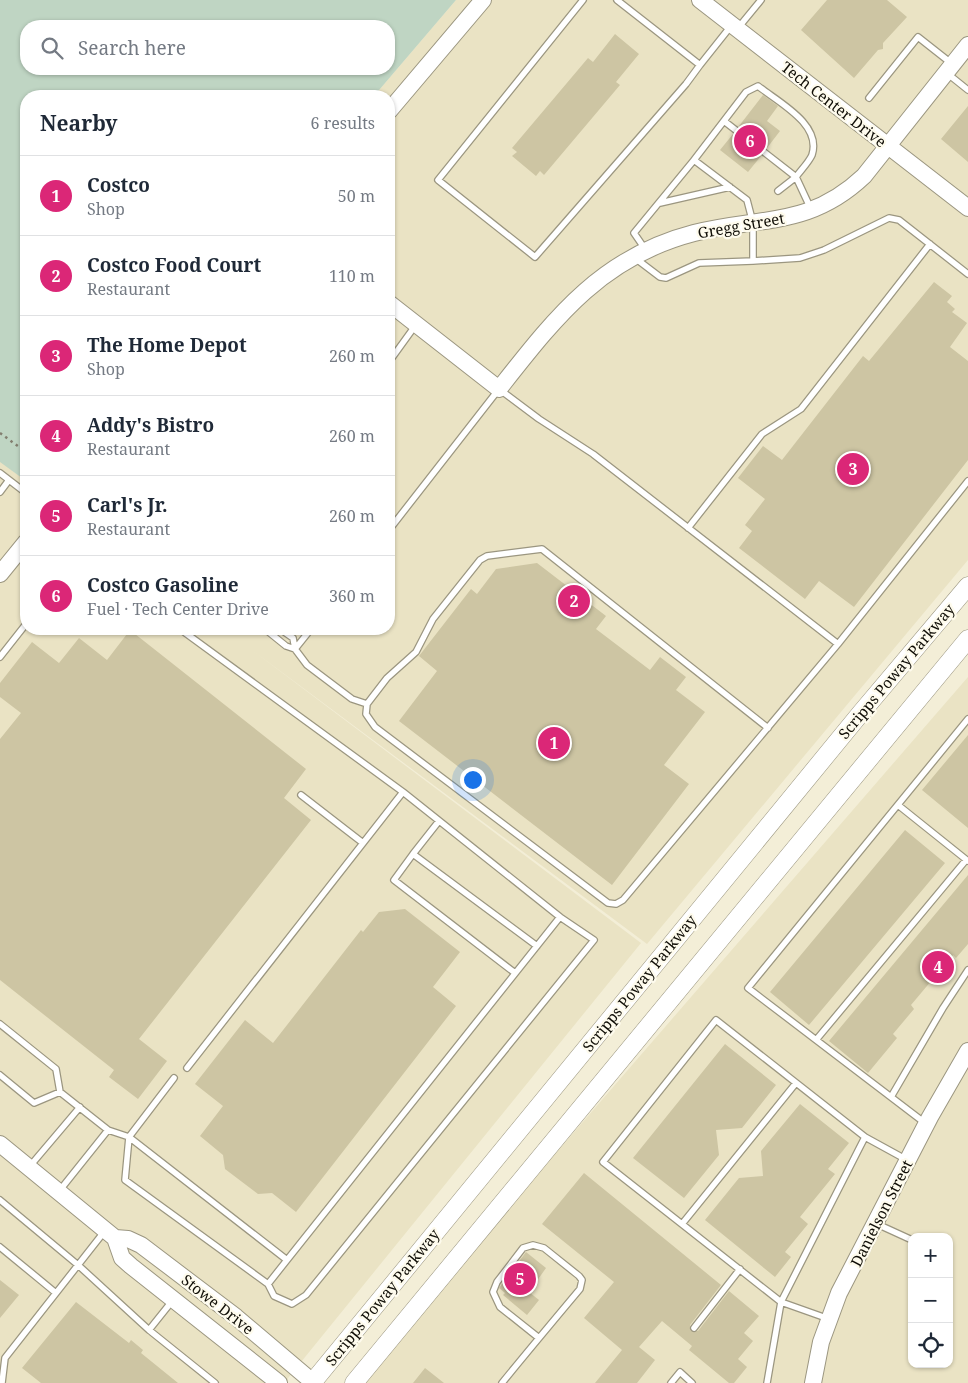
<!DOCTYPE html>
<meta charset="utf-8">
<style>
body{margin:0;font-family:"Noto Serif",serif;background:#f6f6f7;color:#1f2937}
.controls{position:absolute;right:15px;bottom:15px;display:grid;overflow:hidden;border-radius:10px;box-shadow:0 1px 4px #0004}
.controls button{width:45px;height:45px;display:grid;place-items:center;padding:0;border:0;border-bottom:1px solid #e0e1e3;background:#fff;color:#1f2937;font:25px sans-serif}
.you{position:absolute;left:472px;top:779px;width:18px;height:18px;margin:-12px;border:4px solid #fff;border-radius:50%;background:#1a73e8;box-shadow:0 0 0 8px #1a73e833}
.badge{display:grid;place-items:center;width:32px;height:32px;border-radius:50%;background:#db2777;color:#fff;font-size:16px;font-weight:700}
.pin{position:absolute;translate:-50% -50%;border:2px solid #fff;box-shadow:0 1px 5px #0006}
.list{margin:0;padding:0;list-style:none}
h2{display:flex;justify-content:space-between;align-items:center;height:65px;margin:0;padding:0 20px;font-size:21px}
h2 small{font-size:16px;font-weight:400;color:#747a83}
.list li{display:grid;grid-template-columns:32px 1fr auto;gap:15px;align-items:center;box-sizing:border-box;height:80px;padding:0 20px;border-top:1px solid #e0e1e3}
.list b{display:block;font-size:19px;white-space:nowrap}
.list p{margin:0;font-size:16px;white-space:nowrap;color:#747a83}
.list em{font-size:16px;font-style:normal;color:#747a83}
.icon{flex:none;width:28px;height:28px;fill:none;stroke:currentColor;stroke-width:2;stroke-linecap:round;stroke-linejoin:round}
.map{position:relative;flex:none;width:968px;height:1383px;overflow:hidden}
.search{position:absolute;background:#fff;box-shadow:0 1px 4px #0004;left:20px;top:20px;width:375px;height:55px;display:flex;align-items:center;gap:12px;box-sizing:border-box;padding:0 18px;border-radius:20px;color:#747a83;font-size:19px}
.panel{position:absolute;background:#fff;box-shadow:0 1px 4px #0004;left:20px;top:90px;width:375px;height:545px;border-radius:20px}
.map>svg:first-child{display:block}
.built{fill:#eae3c4;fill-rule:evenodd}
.green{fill:#bfd5c3;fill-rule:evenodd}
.building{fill:#cdc5a3}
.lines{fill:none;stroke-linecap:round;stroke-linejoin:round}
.lane-casing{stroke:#9b9680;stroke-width:8}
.secondary-casing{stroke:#9b9680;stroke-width:18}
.primary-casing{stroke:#9b9680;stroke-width:19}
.path{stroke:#827e6f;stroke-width:2.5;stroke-dasharray:2.5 4;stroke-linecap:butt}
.lane{stroke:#fff;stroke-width:5.5}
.secondary{stroke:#fff;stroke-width:16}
.primary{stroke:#fff;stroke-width:18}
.labels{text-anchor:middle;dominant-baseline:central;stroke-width:4.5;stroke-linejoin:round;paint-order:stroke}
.street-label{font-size:15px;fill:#0f0d06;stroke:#fefbed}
</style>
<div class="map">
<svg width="968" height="1383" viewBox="0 0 968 1383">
<rect width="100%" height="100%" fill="#f3eed7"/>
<path class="built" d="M456,0H968V560L647,944L240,641L641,943L284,1383H0V461L26,481V629H389V96H374Z
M968,677V1383H365L511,1205ZM912,1237H949V1364H912Z"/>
<path class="green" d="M0,0H456L374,96H26V481L0,462ZM26,26H389V69H26Z"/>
<path class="building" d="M827,0H887L907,17L883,43V49L878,50L854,78L801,30Z
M615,34L639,54L616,82L620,85L544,175L540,171L536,176L512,156L517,152L512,148L588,58L593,62Z
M763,95L778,106L767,121L780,131L767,148L739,126Z
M968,106V162L941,139Z
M733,134L761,156L748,172L720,150Z
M934,282L952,296L947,302L955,309L952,312L967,323L950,347L968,361V460L854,607L819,581L805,599L739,548L752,531L745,525L765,499L738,478L763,446L782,460L863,356L869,361Z
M537,563L606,616L596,629L650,670L660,657L686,677L676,690L705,712L664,765L689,784L612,885L399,721L437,671L419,656L471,589L477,594L496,569Z
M130,630L306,769L284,798L311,820L139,1039L167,1061L138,1099L109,1077L114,1070L0,980V739L21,713L0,697V683L32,642L59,663L79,638L107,660Z
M968,735V828L922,790Z
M905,830L945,863L809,1025L770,992Z
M968,875V944L956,958L953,955L911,1005L914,1009L893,1034L897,1038L868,1073L829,1041Z
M405,909L460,952L433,987L456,1006L296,1212L272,1193L258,1194L225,1169L223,1155L200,1136L223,1106L195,1084L245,1020L273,1043L361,930L363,932L379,912Z
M725,1044L776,1085L742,1128L716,1130L719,1155L684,1198L633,1158Z
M800,1104L849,1143L828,1169L835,1174L800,1217L808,1224L785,1252L791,1257L775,1277L705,1220L739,1178L763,1176L761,1151Z
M584,1173L721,1285L690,1325L691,1331H698L729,1291L759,1316L744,1333L753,1341L738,1359L747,1367L734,1383H729L689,1350L692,1346L662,1321L639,1347L655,1360L637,1383H595L622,1350L584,1318L614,1282L542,1224Z
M526,1252L546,1268L529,1292L539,1300L527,1315L503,1295L505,1293L499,1288Z
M0,1280L19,1295L0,1318Z
M76,1302L129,1343L131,1340L143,1350L141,1353L178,1383H41L22,1368Z
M425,1368L444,1383H413Z"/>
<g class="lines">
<g class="lane-casing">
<path id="lane" d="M583,0L438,180L535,257L686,84L700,65
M617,0L700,65L731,26
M738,28L761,0
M948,74L968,90
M869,98L918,37L951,63
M694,160L746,92L758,86C778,102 822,124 812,155C809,162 801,170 796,177L724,121
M778,191L796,177L810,207
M660,203L730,187
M645,249L634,233L694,160L747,200L753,223V261L800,258L824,250L889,218L899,220L968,274
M635,258L660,277L666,278L699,263L753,261
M389,362L415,326
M0,473L26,493
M0,492L9,480
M688,528L762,434L801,409L930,244
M389,530L499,389L539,419L593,454L838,644L623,900L616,904L608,903L375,727L366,714L367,704L387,678L416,652L433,619L480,560L487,556L542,549L768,728
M180,629L403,792L187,1068
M265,629L286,646L295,649
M280,629L293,638L295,649L307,665L352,699L367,704
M838,644L968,481
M295,649L311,629
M0,657L26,624
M301,795L363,843
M898,805L968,861
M439,821L413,854L537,946
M413,854L394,880L515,973
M0,1024L56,1069L60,1092L108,1130
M816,1040L966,860
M0,1075L34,1103L60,1092
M891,1097L943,1008L968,970
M925,1123L748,988L968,719
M865,1137L716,1020L603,1162L781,1302L865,1137L907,1160
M30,1166L80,1107
M60,1190L108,1130L129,1137L174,1078
M0,1200L78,1265L149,1330
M682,1224L796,1083
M877,1224L912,1240
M0,1247L56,1293
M287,1260L560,917
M268,1284L287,1260L129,1137L125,1180L268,1284L274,1296L292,1304L306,1295L594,940L560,917L403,792
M173,1300L149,1330L215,1383
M694,1328L740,1269
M2,1383L5,1358L104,1232
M502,1383C528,1351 554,1320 580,1289L582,1280L579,1276L544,1248L533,1245L523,1248L497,1282L493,1292L500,1307L539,1338
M671,1383L680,1372L692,1383
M767,1383L781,1302L829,1319"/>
</g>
<g class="secondary-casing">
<path id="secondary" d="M700,0L968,208
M389,111L483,0
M389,303L499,389C555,318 601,257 694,233C761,216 809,228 864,176L968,45
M0,574L26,542
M0,1144L115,1238L122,1258L131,1266L279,1383
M115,1238L128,1239L141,1245L236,1317L314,1383
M813,1383L821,1342L839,1293L930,1117L968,1051"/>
</g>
<g class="primary-casing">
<path id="primary" d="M312,1383L860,714L968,586
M354,1383L968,639"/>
</g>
<path class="path" d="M0,433L26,452"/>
<use href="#lane" class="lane"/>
<use href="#secondary" class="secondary"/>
<use href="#primary" class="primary"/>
</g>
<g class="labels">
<g class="street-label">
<text transform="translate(834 104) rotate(38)">Tech Center Drive</text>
<text transform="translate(741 225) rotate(-10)">Gregg Street</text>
<text transform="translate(896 671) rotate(-50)">Scripps Poway Parkway</text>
<text transform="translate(639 983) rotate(-51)">Scripps Poway Parkway</text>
<text transform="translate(881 1213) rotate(-63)">Danielson Street</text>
<text transform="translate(382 1297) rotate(-51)">Scripps Poway Parkway</text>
<text transform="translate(218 1304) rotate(38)">Stowe Drive</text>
</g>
</g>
</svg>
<div class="controls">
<button>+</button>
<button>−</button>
<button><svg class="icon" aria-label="locate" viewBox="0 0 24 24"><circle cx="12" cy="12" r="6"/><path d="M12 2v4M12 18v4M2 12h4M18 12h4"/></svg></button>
</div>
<div class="you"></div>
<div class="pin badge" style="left:554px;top:743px">1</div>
<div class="pin badge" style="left:574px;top:601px">2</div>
<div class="pin badge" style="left:853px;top:469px">3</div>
<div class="pin badge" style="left:938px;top:967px">4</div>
<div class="pin badge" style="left:520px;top:1279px">5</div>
<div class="pin badge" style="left:750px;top:141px">6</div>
<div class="search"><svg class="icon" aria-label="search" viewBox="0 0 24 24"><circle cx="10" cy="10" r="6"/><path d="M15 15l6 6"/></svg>Search here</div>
<section class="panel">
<h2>Nearby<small>6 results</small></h2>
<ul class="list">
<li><span class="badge">1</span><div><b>Costco</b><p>Shop</p></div><em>50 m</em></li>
<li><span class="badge">2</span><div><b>Costco Food Court</b><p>Restaurant</p></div><em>110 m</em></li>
<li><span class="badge">3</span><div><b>The Home Depot</b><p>Shop</p></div><em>260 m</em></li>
<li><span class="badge">4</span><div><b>Addy's Bistro</b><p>Restaurant</p></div><em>260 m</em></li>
<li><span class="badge">5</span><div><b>Carl's Jr.</b><p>Restaurant</p></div><em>260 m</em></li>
<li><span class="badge">6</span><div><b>Costco Gasoline</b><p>Fuel · Tech Center Drive</p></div><em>360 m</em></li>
</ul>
</section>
</div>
